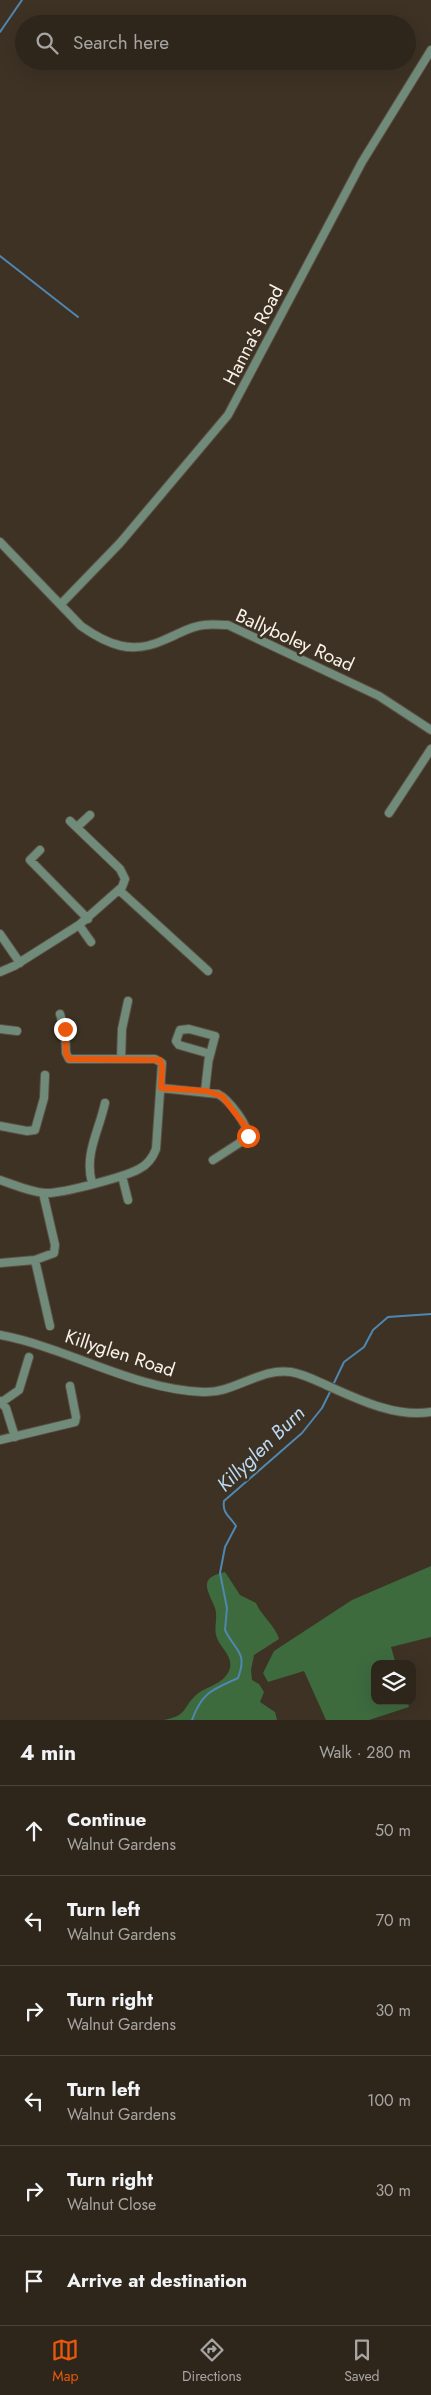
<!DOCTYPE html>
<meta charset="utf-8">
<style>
body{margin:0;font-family:Jost,sans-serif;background:#362e24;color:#f1f3f6}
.controls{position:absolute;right:15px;bottom:15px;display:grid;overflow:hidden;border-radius:10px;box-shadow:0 5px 20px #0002}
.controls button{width:45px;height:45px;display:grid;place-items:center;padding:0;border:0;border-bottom:1px solid #49433a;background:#2e261b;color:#f1f3f6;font:25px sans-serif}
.stop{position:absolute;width:15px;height:15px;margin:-11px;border:4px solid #ea580c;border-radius:50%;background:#fff}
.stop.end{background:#ea580c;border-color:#fff;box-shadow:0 1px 5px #0008}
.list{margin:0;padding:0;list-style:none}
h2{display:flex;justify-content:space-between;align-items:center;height:65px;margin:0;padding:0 20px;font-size:21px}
h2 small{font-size:16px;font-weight:400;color:#a7a5a3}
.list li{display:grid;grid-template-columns:32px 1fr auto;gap:15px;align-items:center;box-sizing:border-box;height:90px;padding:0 20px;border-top:1px solid #49433a}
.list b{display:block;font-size:19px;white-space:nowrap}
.list p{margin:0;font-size:16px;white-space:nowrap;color:#a7a5a3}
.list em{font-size:16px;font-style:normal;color:#a7a5a3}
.icon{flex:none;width:28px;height:28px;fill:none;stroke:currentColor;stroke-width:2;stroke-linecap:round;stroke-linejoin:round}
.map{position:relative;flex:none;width:431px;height:1720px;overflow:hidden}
.search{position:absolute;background:#2e261b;box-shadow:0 5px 20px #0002;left:15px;right:15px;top:15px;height:55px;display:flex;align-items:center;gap:12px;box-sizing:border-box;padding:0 18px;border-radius:28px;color:#a7a5a3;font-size:19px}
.sheet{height:605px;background:#2e261b}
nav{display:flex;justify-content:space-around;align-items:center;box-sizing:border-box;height:70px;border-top:1px solid #49433a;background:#2e261b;font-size:14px;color:#a7a5a3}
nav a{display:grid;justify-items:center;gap:2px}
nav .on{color:#ea580c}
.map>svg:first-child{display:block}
.forest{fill:#3d6b3e}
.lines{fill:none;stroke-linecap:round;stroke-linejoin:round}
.stream{stroke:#4f87b1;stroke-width:2}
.street-casing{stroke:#5b5144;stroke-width:10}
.street{stroke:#718b7a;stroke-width:8}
.route{stroke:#ea580c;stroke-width:6}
.labels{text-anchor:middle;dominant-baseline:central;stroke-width:5;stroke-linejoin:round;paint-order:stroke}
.street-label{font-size:19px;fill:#f9f2e9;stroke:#3d3224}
.water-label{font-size:20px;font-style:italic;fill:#bcdaf3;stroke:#3d3224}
</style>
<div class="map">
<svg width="431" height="1720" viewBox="0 0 431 1720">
<rect width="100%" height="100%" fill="#3d3224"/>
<path class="forest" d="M431,1566V1637L391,1647L396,1664H375V1701H407L409,1707L369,1720H326L304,1671L268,1682L263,1673L274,1651L352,1600Z
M225,1572L240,1595L256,1603C262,1617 275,1625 279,1639L254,1655L251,1670L252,1680L259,1684L264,1692L260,1702L275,1712L277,1720H163C188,1716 182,1708 196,1695C204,1688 218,1685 225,1677C240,1659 219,1649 216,1635C214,1627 218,1617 215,1608C208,1590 197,1578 225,1572Z"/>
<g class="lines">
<path class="stream" d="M0,32L22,0
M0,256L78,317
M333,1385L344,1362L364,1347L373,1330L388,1317L431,1314
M192,1720C202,1692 212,1690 238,1678C248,1652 235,1651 225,1630L227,1608L220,1573L225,1547L236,1526C230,1516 222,1514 224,1501L302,1433L322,1408L331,1390"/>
<g class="street-casing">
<path id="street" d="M0,542L81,626C108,645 132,655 164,640C177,635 190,626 204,625C212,624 220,625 228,625L379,696L431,730
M61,604L120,543L228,415L362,162L431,50
M389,813L431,749
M77,827L90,815
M40,850L30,860L88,919
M119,890L208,971
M79,925L91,942
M0,934L20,963
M0,972L14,966L79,925L122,887L125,879L120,869L70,821
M0,1029L17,1031
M121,1059L122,1029L128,1001
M161,1088L218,1094C228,1099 251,1127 247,1138L213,1160
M205,1091L209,1056L207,1053L179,1045L176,1041L180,1030L189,1029L215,1036L209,1059
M0,1126L27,1131L35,1130L44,1098L45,1075
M122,1176L128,1200
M0,1180C15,1185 30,1192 45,1193C61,1194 124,1177 139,1169C147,1165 153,1157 156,1149L162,1063L155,1059H69L66,1053L65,1031L60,1014
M92,1183C84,1154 99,1131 105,1103
M35,1260L50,1326
M0,1263L35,1260L54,1253L55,1245L43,1193
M0,1335C69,1348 132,1389 203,1392C233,1394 261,1367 291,1372C303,1374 315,1380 326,1385C357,1399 396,1418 431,1412
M0,1401L6,1408L15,1437
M2,1402L19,1390L29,1357
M0,1440L75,1422L76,1417L70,1386"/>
</g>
<use href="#street" class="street"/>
</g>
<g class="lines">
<path class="route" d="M65,1029L66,1053L69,1059L160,1060L162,1067L161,1088L206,1091L222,1096L246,1127L248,1136"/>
</g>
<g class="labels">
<g class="street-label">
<text transform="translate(253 335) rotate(-63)">Hanna's Road</text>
<text transform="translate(295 640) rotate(24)">Ballyboley Road</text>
<text transform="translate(120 1353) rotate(18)">Killyglen Road</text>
</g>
<g class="water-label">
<text transform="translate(261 1449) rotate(-44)">Killyglen Burn</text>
</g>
</g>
</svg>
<div class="controls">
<button><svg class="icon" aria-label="layers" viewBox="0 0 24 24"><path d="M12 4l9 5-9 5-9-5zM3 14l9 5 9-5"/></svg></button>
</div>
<div class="stop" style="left:248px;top:1136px"></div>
<div class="stop end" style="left:65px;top:1029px"></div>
<div class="search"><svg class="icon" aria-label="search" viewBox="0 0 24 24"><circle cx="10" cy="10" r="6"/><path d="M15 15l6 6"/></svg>Search here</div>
</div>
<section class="sheet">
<h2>4 min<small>Walk · 280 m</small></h2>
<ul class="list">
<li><svg class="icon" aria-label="ahead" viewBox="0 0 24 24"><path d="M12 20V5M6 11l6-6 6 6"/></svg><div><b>Continue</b><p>Walnut Gardens</p></div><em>50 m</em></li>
<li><svg class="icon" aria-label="left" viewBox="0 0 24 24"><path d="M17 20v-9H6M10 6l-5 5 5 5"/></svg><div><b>Turn left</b><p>Walnut Gardens</p></div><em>70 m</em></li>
<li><svg class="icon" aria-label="right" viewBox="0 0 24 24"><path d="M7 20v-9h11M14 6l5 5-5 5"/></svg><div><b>Turn right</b><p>Walnut Gardens</p></div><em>30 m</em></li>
<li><svg class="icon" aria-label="left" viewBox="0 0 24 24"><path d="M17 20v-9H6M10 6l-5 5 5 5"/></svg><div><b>Turn left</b><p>Walnut Gardens</p></div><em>100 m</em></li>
<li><svg class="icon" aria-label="right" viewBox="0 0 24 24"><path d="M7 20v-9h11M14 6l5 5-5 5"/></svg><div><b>Turn right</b><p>Walnut Close</p></div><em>30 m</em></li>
<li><svg class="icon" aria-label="arrive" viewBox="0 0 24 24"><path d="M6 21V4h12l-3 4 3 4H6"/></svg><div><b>Arrive at destination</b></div></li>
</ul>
</section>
<nav>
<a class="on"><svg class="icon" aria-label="map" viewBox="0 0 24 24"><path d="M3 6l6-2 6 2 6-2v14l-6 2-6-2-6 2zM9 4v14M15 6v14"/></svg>Map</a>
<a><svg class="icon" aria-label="directions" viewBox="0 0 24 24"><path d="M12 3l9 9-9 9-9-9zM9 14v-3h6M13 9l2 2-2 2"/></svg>Directions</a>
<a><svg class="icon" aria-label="saved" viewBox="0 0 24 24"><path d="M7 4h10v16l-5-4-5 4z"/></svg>Saved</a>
</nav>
